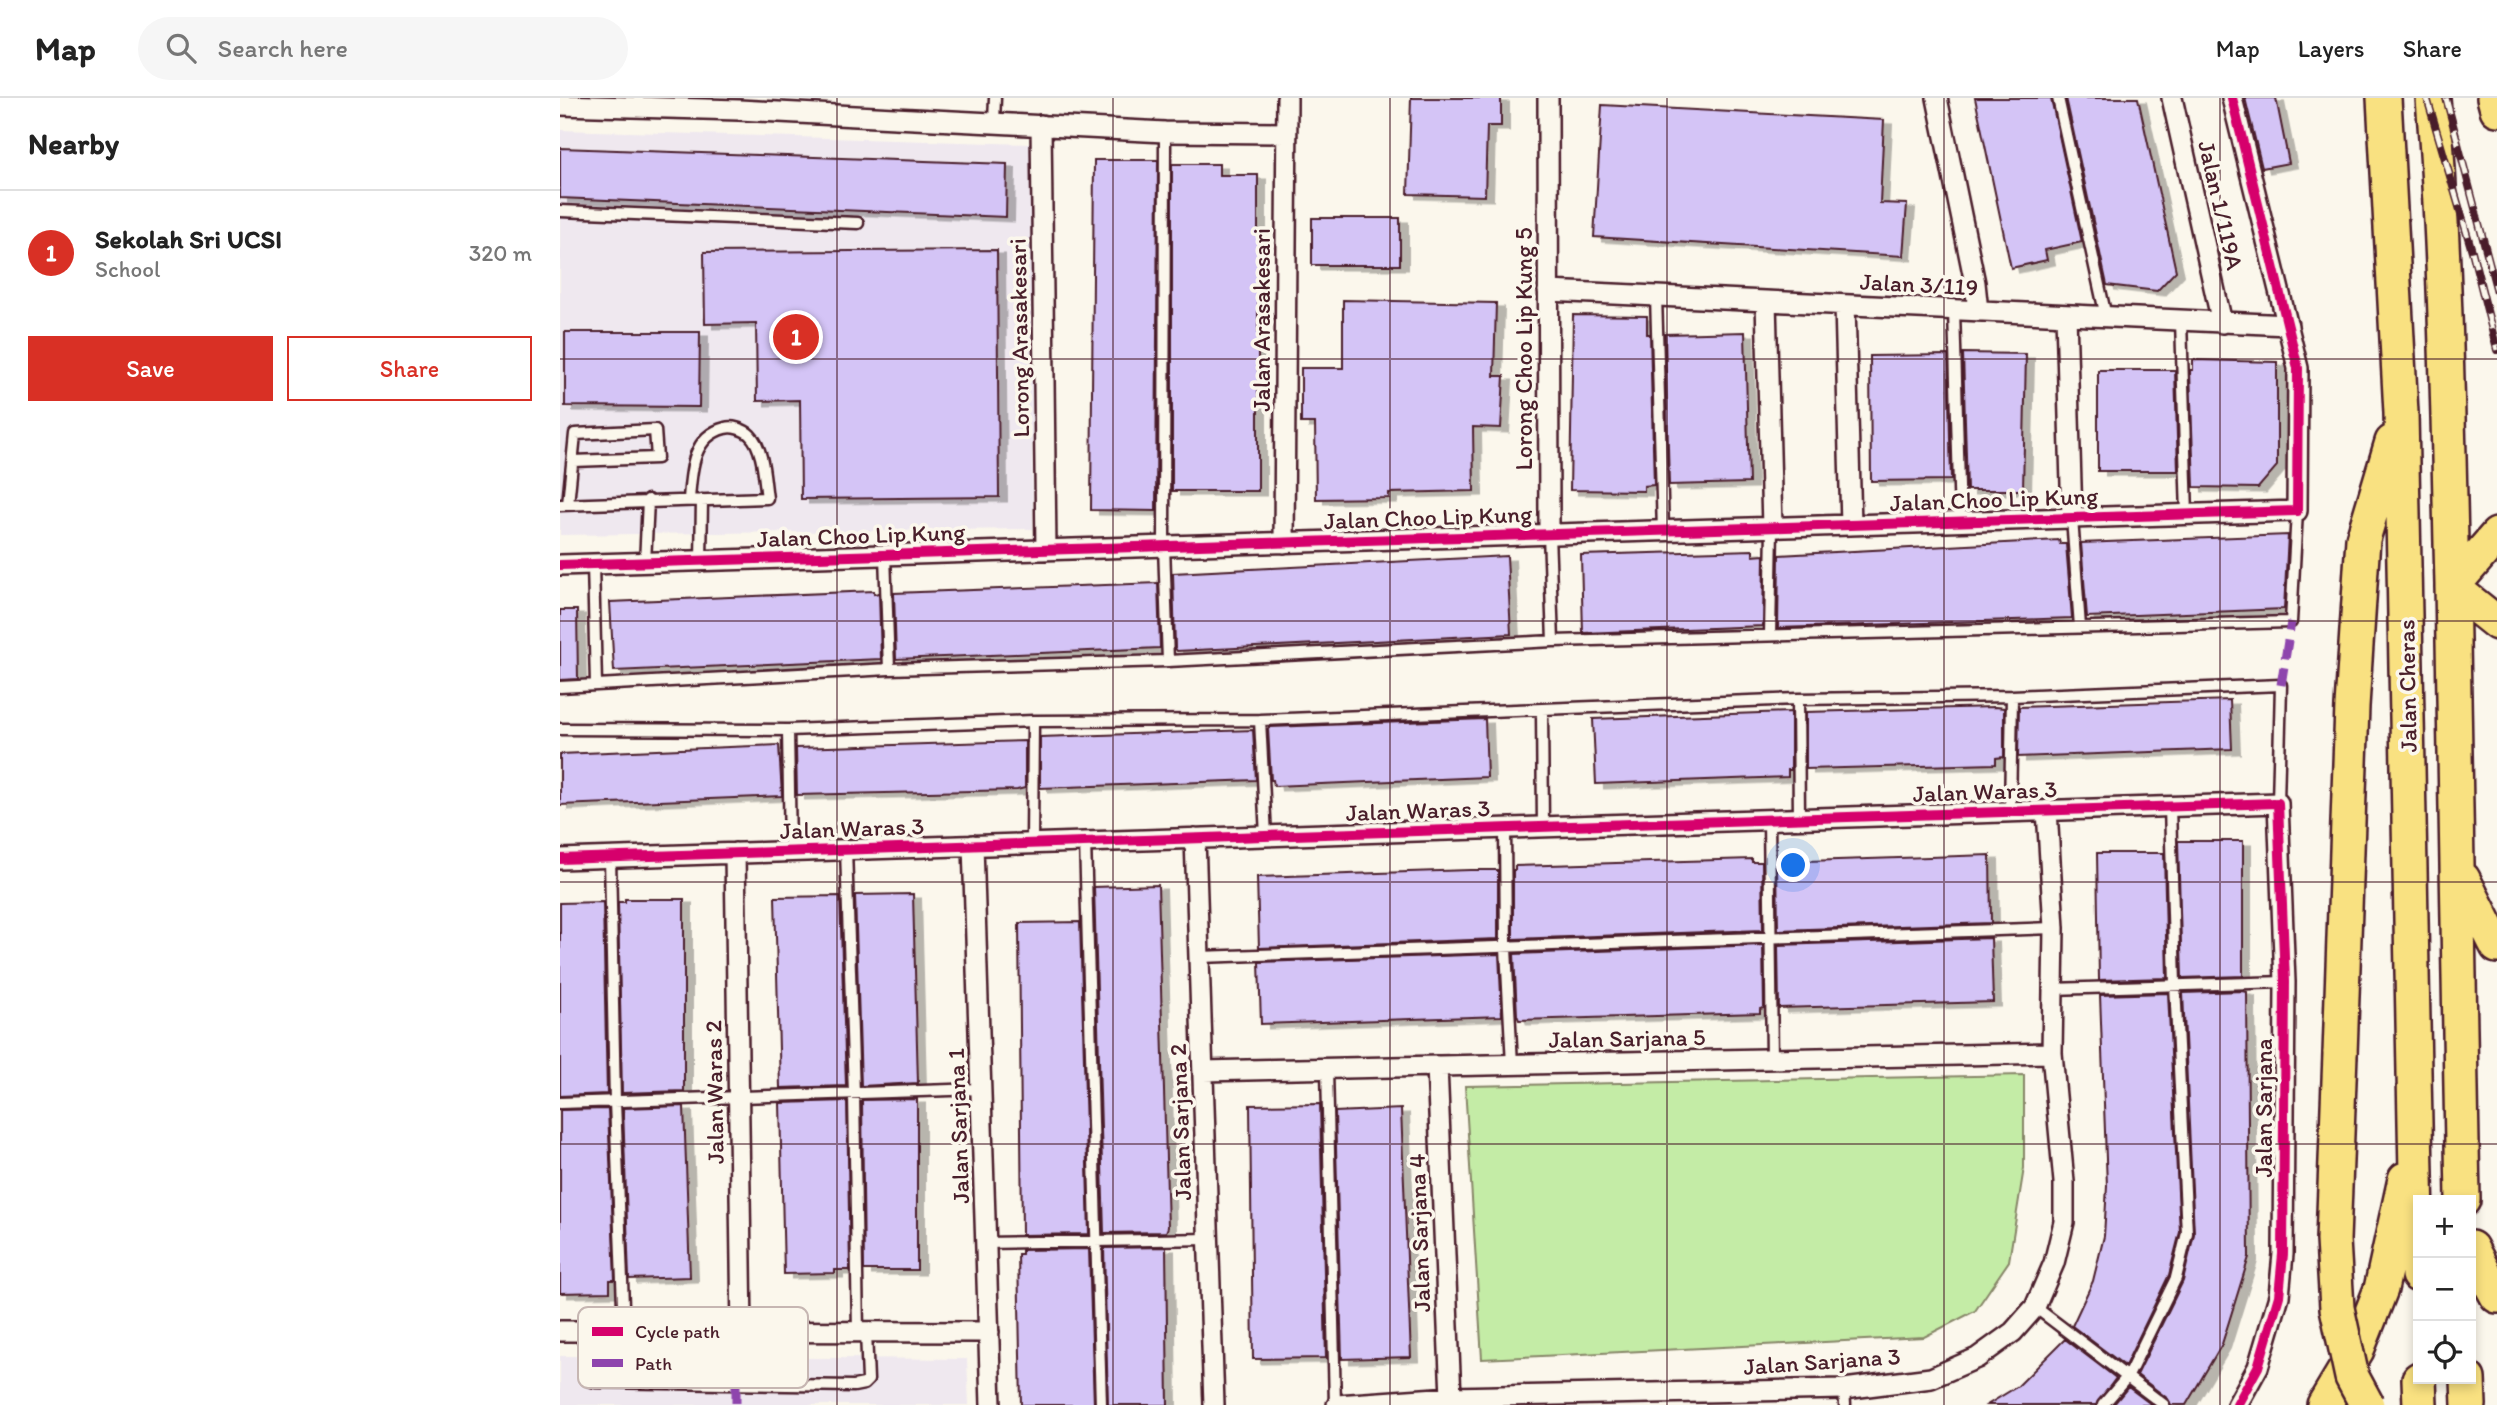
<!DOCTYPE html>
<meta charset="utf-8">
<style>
body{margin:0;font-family:Itim,sans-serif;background:#f6f6f6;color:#222}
.controls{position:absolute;right:21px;bottom:21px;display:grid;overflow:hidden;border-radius:0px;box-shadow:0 4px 10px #0003}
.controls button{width:63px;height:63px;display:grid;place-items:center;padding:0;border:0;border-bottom:2px solid #e0e0e0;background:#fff;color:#222;font:35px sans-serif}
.you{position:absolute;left:1234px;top:768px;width:24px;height:24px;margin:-18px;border:5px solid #fff;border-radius:50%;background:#1a73e8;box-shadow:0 0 0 10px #1a73e833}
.badge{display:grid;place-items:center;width:46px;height:46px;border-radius:50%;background:#d93025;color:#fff;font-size:23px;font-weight:700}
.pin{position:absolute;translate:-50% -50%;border:4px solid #fff;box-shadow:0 2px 7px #0006}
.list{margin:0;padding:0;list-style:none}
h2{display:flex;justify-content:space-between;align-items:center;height:91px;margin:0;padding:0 28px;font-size:30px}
h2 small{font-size:23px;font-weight:400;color:#767676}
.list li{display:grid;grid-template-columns:46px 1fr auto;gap:21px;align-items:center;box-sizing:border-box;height:126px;padding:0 28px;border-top:2px solid #e0e0e0}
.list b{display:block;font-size:26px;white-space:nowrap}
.list p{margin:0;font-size:23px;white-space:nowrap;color:#767676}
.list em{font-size:23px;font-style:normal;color:#767676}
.actions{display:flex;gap:14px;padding:21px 28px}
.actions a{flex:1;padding:16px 0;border:2px solid #d93025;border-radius:0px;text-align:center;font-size:24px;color:#d93025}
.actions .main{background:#d93025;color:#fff}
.icon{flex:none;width:38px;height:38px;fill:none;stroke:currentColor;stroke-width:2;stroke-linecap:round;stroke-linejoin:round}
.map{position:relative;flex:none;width:1937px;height:1307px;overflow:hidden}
header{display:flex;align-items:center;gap:42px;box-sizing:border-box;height:98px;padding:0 35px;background:#fff;border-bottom:2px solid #e0e0e0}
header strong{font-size:33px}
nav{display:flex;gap:38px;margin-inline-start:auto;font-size:24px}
.search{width:490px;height:63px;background:#f6f6f6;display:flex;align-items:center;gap:18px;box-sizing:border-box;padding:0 24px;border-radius:38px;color:#767676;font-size:26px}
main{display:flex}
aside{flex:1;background:#fff}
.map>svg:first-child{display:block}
.built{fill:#efe8ef}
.green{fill:#c4eca6;stroke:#878668;stroke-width:2}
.building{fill:#d4c4f6;stroke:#4a1f2b;stroke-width:2;filter:url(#shadow)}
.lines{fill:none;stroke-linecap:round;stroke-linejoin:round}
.service-casing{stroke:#4a1f2b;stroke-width:15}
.minor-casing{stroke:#4a1f2b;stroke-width:24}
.trunk-casing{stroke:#4a1f2b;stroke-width:38}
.service{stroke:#fbf7ec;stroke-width:10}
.minor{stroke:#fbf7ec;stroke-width:19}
.trunk{stroke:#f9e181;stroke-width:33}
.rail-casing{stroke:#4a1f2b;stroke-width:8}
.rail{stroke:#fbf7ec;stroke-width:5;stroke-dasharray:16;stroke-linecap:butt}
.trunk-bridge-casing{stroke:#4a1f2b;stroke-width:38;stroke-linecap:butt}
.trunk-bridge{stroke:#f9e181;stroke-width:33}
.quiet{stroke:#8e44ad;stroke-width:9;stroke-dasharray:18 9;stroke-linecap:butt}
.cycleway-casing{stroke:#fbf7ec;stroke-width:15}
.cycleway{stroke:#d6006c;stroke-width:10}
.grid{fill:none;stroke:#4a1f2b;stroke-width:2;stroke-opacity:0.55}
.labels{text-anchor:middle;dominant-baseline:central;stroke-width:7;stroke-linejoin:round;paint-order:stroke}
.street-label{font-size:24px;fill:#4a1f2b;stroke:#fbf7ec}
.key{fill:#fbf7ec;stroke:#c6b6b2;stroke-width:2}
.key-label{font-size:19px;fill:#4a1f2b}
</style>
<header>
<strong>Map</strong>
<div class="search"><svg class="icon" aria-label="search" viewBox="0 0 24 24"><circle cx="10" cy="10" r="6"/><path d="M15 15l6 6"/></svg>Search here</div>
<nav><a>Map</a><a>Layers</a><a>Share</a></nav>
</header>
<main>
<aside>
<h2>Nearby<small></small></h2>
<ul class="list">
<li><span class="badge">1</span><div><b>Sekolah Sri UCSI</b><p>School</p></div><em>320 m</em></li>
</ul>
<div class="actions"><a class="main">Save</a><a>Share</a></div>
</aside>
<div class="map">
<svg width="1937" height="1307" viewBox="0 0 1937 1307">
<defs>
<filter id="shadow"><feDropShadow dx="8" dy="4.5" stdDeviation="0" flood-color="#0004"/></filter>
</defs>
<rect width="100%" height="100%" fill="#fbf7ec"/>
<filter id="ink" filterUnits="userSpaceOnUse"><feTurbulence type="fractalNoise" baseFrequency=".0143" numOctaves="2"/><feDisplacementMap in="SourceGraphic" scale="14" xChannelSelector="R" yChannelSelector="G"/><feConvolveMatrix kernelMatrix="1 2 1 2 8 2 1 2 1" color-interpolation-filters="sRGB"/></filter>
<g filter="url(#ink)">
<path class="built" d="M0,32L470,46L473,431L0,437Z
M0,1258L407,1261L409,1307H0Z"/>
<path class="green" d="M1464,977V1070L1449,1163L1415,1213L1364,1239L922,1261L905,988Z"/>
<path class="building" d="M851,0H941V28H927L925,98L848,96Z
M1415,0H1491L1522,144L1485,152L1487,162L1451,170Z
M1506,0H1578L1616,173L1597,193L1547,187Z
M1685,0H1716L1729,65L1702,70Z
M1042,7L1324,22L1320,105L1347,106L1343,158L1034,139Z
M0,50L447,66L446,119L0,100Z
M534,62H598L596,413L531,412Z
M612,66H659V77H698V393H612Z
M752,120H840V167H752Z
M437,152L439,399L241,401L240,302L197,303L196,225L145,226L144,154Z
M783,202L936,205L934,278H944L941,330L913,329L914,393L829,395V400L756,401L755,325H741V270H783Z
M1013,217L1087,218V236H1090L1094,387L1084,388V393L1010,392Z
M5,234H140L139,309L5,308Z
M1185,234L1189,385L1109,387L1105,236Z
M1403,255L1466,256L1463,392H1407Z
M1388,257L1391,382L1311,383L1310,258Z
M1633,262L1717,264V368L1698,390L1634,389L1630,272H1633Z
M1538,272H1615L1618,373H1538Z
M1728,437L1724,511L1527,519L1521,445Z
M1499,442L1500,446H1506L1512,520L1218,530L1219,457Z
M1193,452V458L1204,457L1203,528L1023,535L1021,457Z
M947,458L951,536L617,553L615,550L613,475Z
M598,485L600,550L336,561L334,495Z
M314,493V496L319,495L321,561L54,573L50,504Z
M0,512H17L18,581L0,582Z
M1670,602L1672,651L1458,659L1459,609Z
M1435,609L1444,610V659L1436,660V666L1246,671V614Z
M1231,614V672H1228V679L1036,686L1033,621Z
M925,621L927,679L714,688L713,682H711L708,631L711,629Z
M693,632L696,682L480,690V639Z
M465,643V690L457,692L237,697L236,650Z
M219,647L222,698L0,707V656Z
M1618,743H1683V878L1622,880Z
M1537,755H1604L1607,880L1539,882Z
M1430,757L1431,825L1218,832L1217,764Z
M1192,761V764H1202L1203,832L953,841V772H955V768Z
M910,772H938V841L699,850L697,779Z
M598,787L608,1129L606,1134L544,1135L534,789Z
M353,796L358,985L301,988L295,797Z
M280,798L286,988L220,990L215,799Z
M65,801H124V993L62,995L58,804H65Z
M43,804L47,996L0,998V805Z
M520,824L529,1136L462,1137L459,825Z
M1431,840L1433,904L1219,910L1218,847Z
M1203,847L1204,910L1200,911V915L959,922L957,917L954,856Z
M939,856L942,918L701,926L699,864Z
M1683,893L1687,894L1689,1159L1662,1246L1626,1307H1611L1608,1301L1577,1277L1623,1183L1634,1136L1623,895Z
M1608,895L1620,1134L1609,1177L1565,1268L1512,1228L1533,1183L1544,1138L1547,1088L1540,897Z
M357,1001V1172H304L302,1002Z
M287,1003L290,1172H275V1175L224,1176L220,1005Z
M760,1006L766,1260L693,1261L690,1007Z
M124,1008L130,1179L69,1181L63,1010Z
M48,1011L55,1182H50V1194L0,1195V1012Z
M841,1011L851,1259L782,1261L775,1014Z
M606,1149L608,1307H548L544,1150Z
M529,1151L534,1307H461L458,1156H462V1152Z
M1505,1241L1556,1280L1536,1307H1427L1458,1288Z
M1568,1289L1592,1307H1553Z"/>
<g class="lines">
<g class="service-casing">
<path id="service" d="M1498,0L1546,219
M434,24L435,0
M605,34L604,448L608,563
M0,113L298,125
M1096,198L1103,433
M1394,212L1400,424
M1621,222L1627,417
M8,406L15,336L95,332L97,360L13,363
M0,407L207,400C204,381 204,351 190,337C184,331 172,328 165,330C132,338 131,374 129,402
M1512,420L1520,529
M989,436L993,543
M325,457L329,571
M141,463L142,402
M85,465L88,402
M33,466L36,586
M1210,537L1212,430
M0,589L329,571L608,563L993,543L1731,524L1737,413
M1238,601L1239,720
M982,612L983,728
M700,622L706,738
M0,631L228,632L473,623L700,622L1238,601L1452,598L1721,587L1718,705
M228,632L230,753
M1450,714L1452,598
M1209,721L1212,961
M945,730L946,850L952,967
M525,743L541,1307
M472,745L473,623
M286,751L294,996L298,1234
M50,759L55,1004L64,1233
M639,859L1494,830
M1492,891L1725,884
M767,971L775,1307
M0,1005L421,991
M426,1145L649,1141
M1475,1209L1604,1307
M26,1233L27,1275L28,1282L36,1284L294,1288L304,1286L308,1282L306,1234
M1284,1291L1285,1307
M1543,1307L1568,1278L1616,1180L1627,1135L1615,886L1610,708"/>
</g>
<g class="minor-casing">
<path id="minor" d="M988,0L989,436
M1377,0L1415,185L1418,213
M1612,0L1662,225
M0,7L179,12L605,34L726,35
M481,27L486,452
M988,193L1728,227
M1206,203L1212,430
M1285,207L1291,427
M1506,217L1512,420
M724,445L727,0
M0,467L1737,413L1738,270L1672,0
M635,740L654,1307
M413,747L431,1307
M175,755L182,1233
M0,761L1718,705L1725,884L1723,1156L1719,1198L1698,1269L1677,1307
M877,968L891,1299
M643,973L1492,955
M0,1233L429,1234
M777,1307L891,1299L1284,1291L1371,1280L1417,1260L1453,1234L1475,1209L1494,1165L1504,1124V1084L1492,955L1494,830L1487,712"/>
</g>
<g class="trunk-casing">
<path id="trunk" d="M1824,0L1841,315L1858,1177
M1873,0C1886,162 1888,325 1892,487C1896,692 1900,897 1903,1102
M1934,0L1937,11
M1892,489L1937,437
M1892,489L1937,525
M1903,781L1937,848
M1780,956L1792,608L1803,441L1832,344
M1911,1150L1937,1198
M1859,1281L1860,1307
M1908,1281L1909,1307
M1764,1307L1797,1252L1821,1191L1845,1081"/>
</g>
<use href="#service" class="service"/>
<use href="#minor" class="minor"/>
<use href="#trunk" class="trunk"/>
<g class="rail-casing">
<path id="rail" d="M1867,0L1912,153L1937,252
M1886,0L1937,194"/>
</g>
<use href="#rail" class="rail"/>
<g class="trunk-bridge-casing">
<path id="trunk-bridge" d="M1780,956L1773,1142L1777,1210L1792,1279L1807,1307"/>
</g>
<use href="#trunk-bridge" class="trunk-bridge"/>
<path class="quiet" d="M1721,587L1731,524
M176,1287V1307"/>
<g class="cycleway-casing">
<path id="cycleway" d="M0,467L1737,413L1738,270L1672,0
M0,761L1718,705L1725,884L1723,1156L1719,1198L1698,1269L1677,1307"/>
</g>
<use href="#cycleway" class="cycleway"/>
</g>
</g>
<path class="grid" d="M277,0V1307M553,0V1307M830,0V1307M1107,0V1307M1384,0V1307M1660,0V1307M0,261H1937M0,523H1937M0,784H1937M0,1046H1937"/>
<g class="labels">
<g class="street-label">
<text transform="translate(1661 107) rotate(77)">Jalan 1/119A</text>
<text transform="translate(1359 186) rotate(3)">Jalan 3/119</text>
<text transform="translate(701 222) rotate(-90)">Jalan Arasakesari</text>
<text transform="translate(459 240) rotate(-91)">Lorong Arasakesari</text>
<text transform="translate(963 251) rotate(-90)">Lorong Choo Lip Kung 5</text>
<text transform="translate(1434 401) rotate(-2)">Jalan Choo Lip Kung</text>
<text transform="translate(868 419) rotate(-2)">Jalan Choo Lip Kung</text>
<text transform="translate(301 437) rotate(-2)">Jalan Choo Lip Kung</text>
<text transform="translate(1847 588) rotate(-91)">Jalan Cheras</text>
<text transform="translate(1425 693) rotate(-2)">Jalan Waras 3</text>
<text transform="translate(858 712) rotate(-2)">Jalan Waras 3</text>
<text transform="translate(292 730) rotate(-2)">Jalan Waras 3</text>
<text transform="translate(1067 940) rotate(-1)">Jalan Sarjana 5</text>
<text transform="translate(154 994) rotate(-91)">Jalan Waras 2</text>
<text transform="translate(1703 1010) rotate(-90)">Jalan Sarjana</text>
<text transform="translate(620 1024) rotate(-92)">Jalan Sarjana 2</text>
<text transform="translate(398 1028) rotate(-92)">Jalan Sarjana 1</text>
<text transform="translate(859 1135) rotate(-92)">Jalan Sarjana 4</text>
<text transform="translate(1262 1263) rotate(-4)">Jalan Sarjana 3</text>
</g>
</g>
<rect x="18" y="1209" width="230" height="81" rx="10" class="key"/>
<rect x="32" y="1229" width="31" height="9" fill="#d6006c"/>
<rect x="32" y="1261" width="31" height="8" fill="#8e44ad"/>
<g class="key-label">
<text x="75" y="1240">Cycle path</text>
<text x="75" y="1272">Path</text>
</g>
</svg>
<div class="controls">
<button>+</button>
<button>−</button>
<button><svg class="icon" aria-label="locate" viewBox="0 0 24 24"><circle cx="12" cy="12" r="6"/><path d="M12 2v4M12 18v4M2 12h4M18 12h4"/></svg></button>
</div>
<div class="you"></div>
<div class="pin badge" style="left:236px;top:239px">1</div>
</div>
</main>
